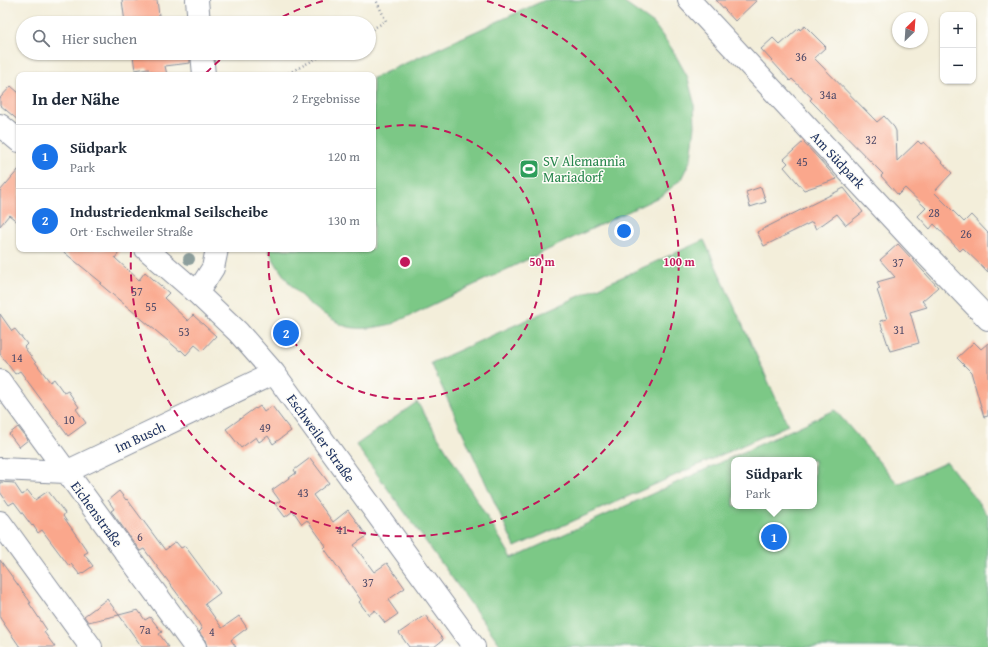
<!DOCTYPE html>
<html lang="de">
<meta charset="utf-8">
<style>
body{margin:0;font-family:"Gentium Book Plus",serif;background:#f6f6f7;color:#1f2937}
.controls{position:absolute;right:12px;top:12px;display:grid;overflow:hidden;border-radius:8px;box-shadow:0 1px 3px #0004}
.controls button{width:36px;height:36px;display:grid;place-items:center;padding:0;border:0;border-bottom:1px solid #e0e1e3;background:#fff;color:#1f2937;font:20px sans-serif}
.compass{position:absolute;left:892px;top:12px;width:36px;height:36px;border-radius:50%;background:#fff;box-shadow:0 1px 3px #0004;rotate:25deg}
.you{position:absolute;left:624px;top:231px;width:14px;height:14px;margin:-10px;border:3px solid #fff;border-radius:50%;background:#1a73e8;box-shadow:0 0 0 6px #1a73e833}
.badge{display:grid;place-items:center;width:26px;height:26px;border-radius:50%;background:#1a73e8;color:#fff;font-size:13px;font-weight:700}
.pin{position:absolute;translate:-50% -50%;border:2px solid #fff;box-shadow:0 1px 4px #0006}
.popup{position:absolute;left:731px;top:457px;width:86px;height:52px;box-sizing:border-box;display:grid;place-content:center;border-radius:8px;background:#fff;filter:drop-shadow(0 1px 3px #0005);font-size:13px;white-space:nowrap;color:#747a83}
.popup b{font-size:15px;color:#1f2937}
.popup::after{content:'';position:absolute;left:50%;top:100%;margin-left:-8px;border:8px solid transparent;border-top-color:#fff}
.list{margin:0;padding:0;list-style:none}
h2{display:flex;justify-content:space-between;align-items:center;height:52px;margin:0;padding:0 16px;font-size:17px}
h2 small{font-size:13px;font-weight:400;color:#747a83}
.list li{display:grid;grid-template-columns:26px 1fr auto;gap:12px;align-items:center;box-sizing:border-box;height:64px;padding:0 16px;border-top:1px solid #e0e1e3}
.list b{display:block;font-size:15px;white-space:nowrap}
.list p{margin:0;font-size:13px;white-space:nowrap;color:#747a83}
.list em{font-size:13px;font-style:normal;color:#747a83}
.icon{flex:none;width:22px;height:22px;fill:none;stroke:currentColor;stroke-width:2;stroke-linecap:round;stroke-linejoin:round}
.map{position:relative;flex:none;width:988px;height:647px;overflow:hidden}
.search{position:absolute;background:#fff;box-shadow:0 1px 3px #0004;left:16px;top:16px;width:360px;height:44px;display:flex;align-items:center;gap:10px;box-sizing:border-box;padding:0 14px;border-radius:22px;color:#747a83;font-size:15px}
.panel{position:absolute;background:#fff;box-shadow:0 1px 3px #0004;left:16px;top:72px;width:360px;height:180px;border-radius:8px}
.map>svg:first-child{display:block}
.green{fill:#7cc886;stroke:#4c7c72;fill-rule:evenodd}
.building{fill:#faa78c}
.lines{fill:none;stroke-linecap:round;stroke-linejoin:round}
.minor-casing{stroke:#878e9c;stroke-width:24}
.path{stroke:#878e9c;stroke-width:2.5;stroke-dasharray:1 3;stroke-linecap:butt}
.minor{stroke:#fff;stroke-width:22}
.tree{fill:#8c9e9c}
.ring{fill:none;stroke:#c2185b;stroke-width:2;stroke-dasharray:7 5}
.labels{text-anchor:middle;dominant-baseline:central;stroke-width:3;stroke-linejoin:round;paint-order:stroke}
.number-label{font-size:12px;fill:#534d6a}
.street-label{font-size:14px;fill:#1b2f5e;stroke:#fdfcf7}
.leisure-label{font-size:14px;fill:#27864d;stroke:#fdfcf7;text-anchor:start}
.centre{fill:#c2185b;stroke:#fdfcf7;stroke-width:2}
.ring-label{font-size:12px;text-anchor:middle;font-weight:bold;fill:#c2185b;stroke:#fdfcf7;stroke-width:3;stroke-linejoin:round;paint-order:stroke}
</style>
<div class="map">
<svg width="988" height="647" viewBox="0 0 988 647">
<rect width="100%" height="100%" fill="#fdfcf7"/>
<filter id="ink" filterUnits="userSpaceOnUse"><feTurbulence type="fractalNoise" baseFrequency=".025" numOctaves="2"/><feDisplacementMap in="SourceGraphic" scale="8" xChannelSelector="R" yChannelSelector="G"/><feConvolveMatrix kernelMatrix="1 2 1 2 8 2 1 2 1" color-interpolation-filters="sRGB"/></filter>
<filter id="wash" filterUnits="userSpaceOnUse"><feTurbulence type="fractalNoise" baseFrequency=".012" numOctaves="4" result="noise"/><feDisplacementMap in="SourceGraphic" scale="16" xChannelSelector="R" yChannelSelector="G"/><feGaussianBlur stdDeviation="0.9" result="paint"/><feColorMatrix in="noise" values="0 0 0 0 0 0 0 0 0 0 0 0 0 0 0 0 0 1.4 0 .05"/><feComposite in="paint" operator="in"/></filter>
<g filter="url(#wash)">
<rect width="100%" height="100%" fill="#f3eeda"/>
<path class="green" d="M545,0H619L623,2L654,24L672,49L687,76L694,102L695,126L691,159L681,179L663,195L392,324C377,327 361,331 345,326C341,325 336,321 332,319C302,302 283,279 268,249H373V78Z
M704,240L788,425L515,547L431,363Z
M417,402L512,558L835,410L898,484L947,462L988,515V647H502L356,445ZM734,460H814V506H734Z"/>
<g id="blocks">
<path class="building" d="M122,0H157L160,23H125Z
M716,0H757L735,21Z
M805,26L826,47L814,58L877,122L884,116L894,127L896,131L897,161L918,141L921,144L924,142L952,173L934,192L964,222L971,215L988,233V272L963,248L960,251L934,224L930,229L918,216L926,208L905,188L898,195L881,176L883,174L810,100L812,98L792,79L790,81L761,49L773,38L780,45L799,28L800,30Z
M157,53H190V63L165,66L167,75H152V71H148V68L135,70L133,56Z
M11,86L19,93V121L0,105V98Z
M803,142L819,159L837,179L804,190L784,167L788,163L784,159Z
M19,169V223L9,215L0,226V191Z
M761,187L766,202L750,207L746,192Z
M844,188L863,212L846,225L837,214L816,229L812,222L764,246L757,232Z
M898,244L938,287L922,301L927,307L910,312L919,343L890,351L880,321L887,319L877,290L880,289L877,282L895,277L880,260Z
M60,249H122L115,258L139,280L145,272L169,293L164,298L188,321L193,315L216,336L202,351L195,345L186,355L181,350L180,351L100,284L102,283Z
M0,314L12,331L15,329L27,344L24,347L50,382L54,379L64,393L68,391L79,407L76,409L86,423L68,436L20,371L15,374L0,354Z
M974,342L981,349L988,343V416L984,417L971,372L957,358Z
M260,406L264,412L272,406L291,431L273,444L268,436L259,442L256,437L241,448L226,429L255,408L256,409Z
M18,427L28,440L19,447L9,434Z
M310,458L329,483L313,495L333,522L348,510L367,536L354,545L374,572L387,563L405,588L388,600L398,614L385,623L375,610L369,615L359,602L361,600L324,548L326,546L307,520L302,524L293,511L285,517L275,504L280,501L272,490L296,473L294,470Z
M0,482L14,483L22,495L28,491L35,500L48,491L65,513L63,516L88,552L84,554L93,566L80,575L71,564L69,566L42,530L38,533L33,525L32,526L14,502L9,505L0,492Z
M119,491L126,500L127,499L165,550L176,542L181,548L185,546L220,593L205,604L222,628L239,616L247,628L231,640L236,647H207L205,640L199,632L202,629L197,620L144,549L140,551L111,511L114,509L108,500Z
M0,560L31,603H29L47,630L44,632L55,647H20L0,618Z
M107,599L119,615L88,622L84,616Z
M138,610L145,620L150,617L162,632L159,634L169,647H142L119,615Z
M425,615L443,640L434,647H409L399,633Z"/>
</g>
</g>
<g filter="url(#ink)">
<use href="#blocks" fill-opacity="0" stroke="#878e9c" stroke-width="1"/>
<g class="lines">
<g class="minor-casing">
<path id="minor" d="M197,0L199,23
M689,0L917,245L988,319
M202,53L204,75
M0,125L19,141
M146,249L197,293L238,332L274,373L474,647
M197,293L213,268L217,249
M0,381L195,647
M0,469L66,472L274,373
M0,522L91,647"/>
</g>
<path class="path" d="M369,31L386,21L376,0
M285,75L327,53"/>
<use href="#minor" class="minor"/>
</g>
<circle class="tree" cx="189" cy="259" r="6"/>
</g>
<g class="ring">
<path d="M373 129A137 137 0 1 1 269 250"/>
<path d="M206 73A274 274 0 0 1 227 54M272 22A274 274 0 0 1 323 1M487 1A274 274 0 1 1 131 250"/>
</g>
<defs>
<g id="stadium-square" transform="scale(1)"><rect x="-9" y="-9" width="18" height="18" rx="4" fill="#2e9e5b" stroke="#fdfcf7"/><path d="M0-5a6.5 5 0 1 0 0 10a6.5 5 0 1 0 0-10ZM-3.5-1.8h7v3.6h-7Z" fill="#fff"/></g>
</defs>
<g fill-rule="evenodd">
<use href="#stadium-square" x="529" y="169"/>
</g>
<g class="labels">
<g class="number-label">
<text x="801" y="56">36</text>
<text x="828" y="94">34a</text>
<text x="871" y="139">32</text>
<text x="802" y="161">45</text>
<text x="934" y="212">28</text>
<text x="966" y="233">26</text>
<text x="898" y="262">37</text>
<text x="137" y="291">57</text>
<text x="151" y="306">55</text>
<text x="899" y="329">31</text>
<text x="184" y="331">53</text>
<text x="17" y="357">14</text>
<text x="69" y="419">10</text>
<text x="265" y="427">49</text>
<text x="303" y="492">43</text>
<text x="342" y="529">41</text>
<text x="140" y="536">6</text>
<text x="368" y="582">37</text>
<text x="145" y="629">7a</text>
<text x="212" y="631">4</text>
</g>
<g class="street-label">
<text transform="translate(838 160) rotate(47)">Am Südpark</text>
<text transform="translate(140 437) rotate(-25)">Im Busch</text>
<text transform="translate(321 438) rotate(54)">Eschweiler Straße</text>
<text transform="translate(97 514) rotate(54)">Eichenstraße</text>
</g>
<g class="leisure-label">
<text x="543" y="161">SV Alemannia<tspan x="543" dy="16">Mariadorf</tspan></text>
</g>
</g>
<circle cx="405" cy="262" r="6" class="centre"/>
<g class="ring-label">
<text x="542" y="266">50 m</text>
<text x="679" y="266">100 m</text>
</g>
</svg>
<div class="controls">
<button>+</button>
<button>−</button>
</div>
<svg class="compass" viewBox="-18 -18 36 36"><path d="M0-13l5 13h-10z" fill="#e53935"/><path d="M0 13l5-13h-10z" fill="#747a83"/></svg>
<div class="you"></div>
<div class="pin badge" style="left:774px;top:537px">1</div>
<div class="popup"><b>Südpark</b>Park</div>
<div class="pin badge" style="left:286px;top:333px">2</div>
<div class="search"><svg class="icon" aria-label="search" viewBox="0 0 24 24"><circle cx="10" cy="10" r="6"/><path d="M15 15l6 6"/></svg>Hier suchen</div>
<section class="panel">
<h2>In der Nähe<small>2 Ergebnisse</small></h2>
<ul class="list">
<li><span class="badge">1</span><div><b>Südpark</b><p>Park</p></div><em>120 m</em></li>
<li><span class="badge">2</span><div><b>Industriedenkmal Seilscheibe</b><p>Ort · Eschweiler Straße</p></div><em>130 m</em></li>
</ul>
</section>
</div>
